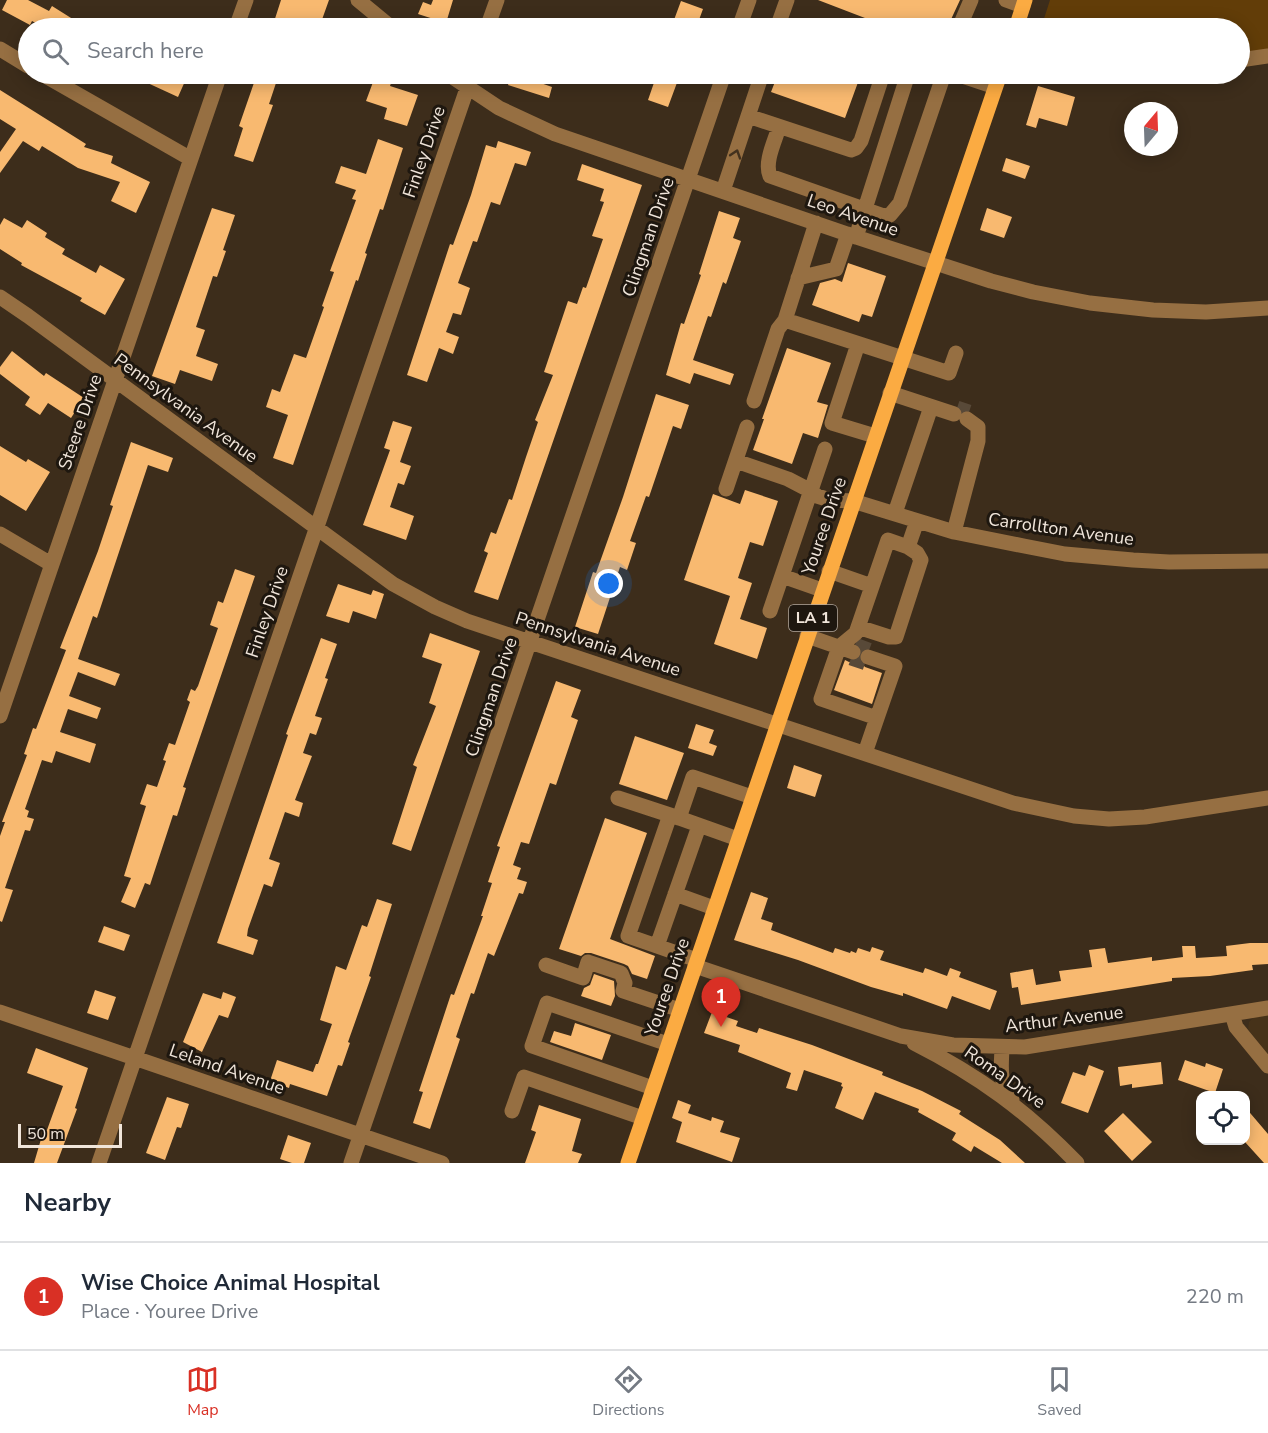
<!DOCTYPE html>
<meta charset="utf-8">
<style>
body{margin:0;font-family:"Nunito Sans",sans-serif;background:#f2f2f3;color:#1f2937}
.controls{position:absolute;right:18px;bottom:18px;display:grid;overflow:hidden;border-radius:12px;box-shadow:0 3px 15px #0003}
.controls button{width:54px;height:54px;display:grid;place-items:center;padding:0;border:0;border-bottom:2px solid #e0e1e3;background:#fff;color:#1f2937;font:30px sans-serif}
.compass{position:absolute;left:1124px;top:102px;width:54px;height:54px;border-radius:50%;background:#fff;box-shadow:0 3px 15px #0003;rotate:19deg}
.scale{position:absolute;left:18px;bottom:15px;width:104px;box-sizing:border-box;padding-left:6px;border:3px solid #f0e5da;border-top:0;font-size:16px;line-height:21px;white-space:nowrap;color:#f0e5da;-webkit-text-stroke:4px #1e170f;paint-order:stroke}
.you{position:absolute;left:609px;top:584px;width:21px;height:21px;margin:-15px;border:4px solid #fff;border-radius:50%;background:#1a73e8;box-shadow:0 0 0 9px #1a73e833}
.badge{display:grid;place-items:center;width:39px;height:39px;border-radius:50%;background:#d93025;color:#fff;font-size:20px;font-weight:700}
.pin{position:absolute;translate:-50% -50px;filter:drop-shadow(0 2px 3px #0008)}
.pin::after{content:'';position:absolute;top:32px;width:21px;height:18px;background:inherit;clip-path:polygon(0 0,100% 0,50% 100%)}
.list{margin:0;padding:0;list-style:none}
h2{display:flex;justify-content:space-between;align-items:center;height:78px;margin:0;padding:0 24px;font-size:26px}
h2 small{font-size:20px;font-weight:400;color:#747a83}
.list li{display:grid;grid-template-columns:39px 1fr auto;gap:18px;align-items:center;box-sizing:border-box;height:108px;padding:0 24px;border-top:2px solid #e0e1e3}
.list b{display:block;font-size:22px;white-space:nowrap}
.list p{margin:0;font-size:20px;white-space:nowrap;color:#747a83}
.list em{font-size:20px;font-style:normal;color:#747a83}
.icon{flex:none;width:33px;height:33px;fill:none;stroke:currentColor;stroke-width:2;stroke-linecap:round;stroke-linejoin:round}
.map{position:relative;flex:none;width:1268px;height:1163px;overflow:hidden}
.search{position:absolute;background:#fff;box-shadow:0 3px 15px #0003;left:18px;right:18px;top:18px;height:66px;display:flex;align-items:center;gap:15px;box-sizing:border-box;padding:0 21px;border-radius:33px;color:#747a83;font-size:22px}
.sheet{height:186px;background:#fff}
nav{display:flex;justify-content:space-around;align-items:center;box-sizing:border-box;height:84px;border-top:2px solid #e0e1e3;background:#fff;font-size:16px;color:#747a83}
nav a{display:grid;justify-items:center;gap:3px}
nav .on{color:#d93025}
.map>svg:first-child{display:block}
.built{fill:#463219}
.green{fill:#623d08}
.building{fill:#f8b970}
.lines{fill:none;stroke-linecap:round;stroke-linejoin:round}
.minor-tunnel{stroke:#584938;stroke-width:15;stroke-dasharray:15 8;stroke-linecap:butt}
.minor{stroke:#966f42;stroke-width:15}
.major{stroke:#fbab42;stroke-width:15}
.oneway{stroke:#42311e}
.labels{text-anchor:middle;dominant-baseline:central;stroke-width:6;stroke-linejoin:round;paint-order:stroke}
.shield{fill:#1e170f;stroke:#b1a79d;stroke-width:1.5}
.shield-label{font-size:16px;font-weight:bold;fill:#f0e5da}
.street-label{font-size:18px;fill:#f0e5da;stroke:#1e170f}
</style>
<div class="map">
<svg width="1268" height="1163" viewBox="0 0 1268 1163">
<rect width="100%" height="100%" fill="#3d2d1b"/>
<path class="built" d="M1268,1014V1055L1248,1029L1249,1022L1254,1017Z"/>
<path class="green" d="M1050,0H1268V56L1240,60V28H1041Z"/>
<path class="building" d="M7,0H28L49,11L52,6L87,28H45L32,21L30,25L2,10Z
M281,0H329L319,28H272Z
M433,0H453L446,23L418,14L423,2L431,5Z
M818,0H960L947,28H891Z
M681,1L703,9L696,28H671Z
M128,74H175L186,79L178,97Z
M257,74H279L269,104L273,105L253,162L234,156L243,128L239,126Z
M376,74H394L390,86L418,95L407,126L384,119L387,108L366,101Z
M512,74H538L535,81L552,87L549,98L508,85Z
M657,74L678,80L668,107L648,100Z
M778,74H861L845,118L771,92Z
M1038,86L1075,97L1067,126L1039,118L1036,128L1026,125Z
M0,90L86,144L84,147L113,156L111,163L150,182L136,213L111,201L120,182L78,168L42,146L39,151L23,141L0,173V152L16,129L0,119Z
M378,139L403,148L383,210L380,209L365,253L367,254L358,281L356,280L293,465L273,458L288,415L266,407L272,389L280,392L294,354L306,358L324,307L322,306L334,272L330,271L356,200L352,199L356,190L335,183L341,166L366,174Z
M498,141L531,152L526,166L515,163L500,205L491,202L477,242L473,241L458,283L470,288L461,315L453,313L446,332L459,337L453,354L439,348L427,382L407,375L450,244L453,245L471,195L486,145L496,148Z
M1006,158L1030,166L1025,179L1002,171Z
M582,164L642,185L498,600L474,592L488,553L484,551L491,532L496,534L509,499L512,500L526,457L538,422L535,420L553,375L544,372L568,301L577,304L583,287L586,288L603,239L592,236L604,202L600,201L604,189L577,180Z
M212,208L235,215L223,250L226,251L217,277L213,276L196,327L205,330L196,356L218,364L212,381L180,370L175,384L152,376Z
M987,208L1012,217L1004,238L980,230Z
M719,211L740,218L733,238L741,241L726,284L723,282L711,317L708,316L693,360L734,374L730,385L694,373L690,384L666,375L681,323L684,324L701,275L699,274Z
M4,218L22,228L27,220L47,233L45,237L65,249L62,254L96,273L100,265L125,279L105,315L80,301L82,298L21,265L22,263L0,249V225Z
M848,263L886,276L872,317L862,314L859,322L812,305L820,283L835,279L842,282Z
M787,348L831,363L817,402L828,405L818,438L803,433L792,464L753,450L764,419H762Z
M12,351L44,376L46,373L84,398L71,418L48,403L40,415L25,405L30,397L0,374V367Z
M656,394L689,405L681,429L673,426L649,497L646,496L630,541L636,543L627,570L620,567L598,634L575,627L593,572L596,573L623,497Z
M393,421L412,427L400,462L411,466L404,485L398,483L390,507L414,516L406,540L363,525L390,450L384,448Z
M131,442L173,458L168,472L148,465L97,618L93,616L78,659L120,674L115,686L78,672L69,696L101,708L97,719L68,709L60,732L96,744L90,763L56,751L52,763L42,760L25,809L29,811L27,817L34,819L30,831L25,830L5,888L13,890L2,922L0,921V836L5,822H2L27,755L24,754L33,728L36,729L66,650L60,648L98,551L113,506L110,505Z
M0,446L26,462L28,459L50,472L26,511L0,495Z
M745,490L778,501L763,546L750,542L738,578L752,583L740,619L767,628L757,659L714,644L730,596L684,580L713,494L740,504Z
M235,569L255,576L183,787L186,788L177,816L173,815L150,885L145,883L135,908L121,902L131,878L124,876L146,806L140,804L147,784L157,787L166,761L163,760L169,743L175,745L190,702L187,700L191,689L195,691L198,686L218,628L210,625L218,601L223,603Z
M338,584L371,595L373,590L384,594L376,619L353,611L349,623L326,616Z
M430,633L480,651L411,851L392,844L417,767L413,765L436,706L429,703L442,664L422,657Z
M321,638L337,644L325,678L328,679L315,716L322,718L316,735L310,733L303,753L312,756L295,800L303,803L299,817L285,812L269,859L280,863L272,887L264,884L248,929L247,936L258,940L253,955L217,943L288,735L286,734Z
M845,660L849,662L859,660L865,667L882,673L872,704L834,690Z
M556,681L581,690L571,717L578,720L556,785L550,783L529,844L521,842L513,865L521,868L517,879L527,882L523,894L519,893L494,956L488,953L474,994L471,993L456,1037L460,1039L430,1129L413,1123L423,1092L419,1091L451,994L454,995L483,916H481L492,883L488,882L500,847L497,846Z
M696,724L714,730L709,743L717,746L713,756L688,748Z
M635,736L684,753L667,800L619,784Z
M794,765L822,775L815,797L787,788Z
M605,818L647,833L610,939L655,956L647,979L632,974L628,966L624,964L591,953H585L581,956L559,949Z
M751,892L768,898L761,919L773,923L771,930L833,953L835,948L850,953L851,951L856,953L858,948L870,952L872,947L884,951L880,960L923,973L925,968L947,976L950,968L961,972L959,977L997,991L990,1010L952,996L947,1009L903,993V996L871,987L798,960L734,940Z
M377,899L392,904L369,976L371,977L348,1042L350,1043L342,1066L338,1065L327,1096L290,1084L289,1088L270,1081L277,1060L313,1072L316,1064H318L332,1024L320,1020L336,966L346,970L362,925L367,927Z
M104,926L130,935L124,951L98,942Z
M1250,943H1268V964L1252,965L1253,970L1210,976L1172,978V981L1021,1005L1018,987L1012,988L1010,973L1033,969L1036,985L1061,981L1059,971L1092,967L1089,950L1105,948L1108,963L1152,957V961L1183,957L1182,946H1195L1196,958L1227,956L1226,946Z
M594,974L614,981L615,996L611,1006L581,996L584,988L590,985Z
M95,990L116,997L108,1020L87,1013Z
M223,992L236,997L228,1018L219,1015L202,1052L183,1042L203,993L221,999Z
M712,1012L738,1021L736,1026L757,1033L759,1028L812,1045L883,1072L882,1075L922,1091L961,1111L959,1114L1000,1140L1025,1163H1002L974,1146L971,1152L952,1140L956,1133L918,1112L919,1109L875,1092L863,1120L835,1108L843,1087L841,1086L842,1083L804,1070L797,1091L786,1088L791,1073L738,1052L740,1045L704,1033Z
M575,1023L611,1035L602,1060L550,1042L554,1031L571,1036Z
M36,1048L88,1068L75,1108L77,1109L57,1163H34L44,1129L47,1130L63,1086L27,1073Z
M1185,1060L1205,1067L1206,1063L1223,1069L1215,1093L1178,1080Z
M1161,1062L1163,1084L1132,1088V1084L1120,1086L1118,1067Z
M1089,1065L1104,1071L1088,1113L1061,1103L1073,1072L1085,1076Z
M167,1097L189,1104L181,1128L177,1127L165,1160L146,1153Z
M678,1100L691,1105L688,1113L711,1121L712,1117L724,1121L720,1132L740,1138L732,1162L676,1142L682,1122L672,1118Z
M539,1105L581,1119L572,1151L582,1154L578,1163H525L536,1132L531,1130Z
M1245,1107L1268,1134V1163H1264L1245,1142Z
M1123,1113L1152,1142L1132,1161L1104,1131Z
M288,1135L311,1143L304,1163H292L280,1159Z"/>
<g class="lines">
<path class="minor-tunnel" d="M957,408L969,412
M855,645L871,651
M851,658L866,663"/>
<path class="minor" d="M358,0L392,28
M1006,0L1023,6
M236,28L246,0
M487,28L497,0
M739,28L749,0
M777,28L787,0
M959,28L971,0
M0,49L28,66
M1240,60L1268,56
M42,74L191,159
M448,74L499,108L555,134L856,237L991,281L1033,292L1090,303L1153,310L1206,312L1268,308
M956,74L995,87
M748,116L851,150L856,148L861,141L883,74
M779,127C775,141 764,162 770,176L884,216L890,215L900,203L944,74
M723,191L762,74
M816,223L785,320L949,373L956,353
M856,237L908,74
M798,278L836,269L848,234
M0,297L28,316L393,584L435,607L467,621L1013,803L1074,816L1109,819L1145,817L1268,798
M858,344L832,423L875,436
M890,393L954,414
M754,401L778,329L785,320
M736,461L788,479L811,491L817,496L830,500L853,501L954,532L1024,546L1065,554L1133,560L1169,562L1268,561
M726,489L747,427
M895,513L931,407
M954,532L978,441V427L967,419
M0,534L51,564
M829,571L872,586
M782,576L822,590
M770,611L825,449
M858,627L889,637H896L921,560L917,553L908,547
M807,636L853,652
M868,657L895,666L877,718L821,699L839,647L856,633L888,540L908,547L917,521
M0,716L220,74
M865,753L877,718
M618,798L679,818
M670,815L628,936L697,960
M738,839L679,818L693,777L752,797
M675,894L714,908
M657,946L699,826
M546,965L583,978L588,962L621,973L625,983L623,991L680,1010
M695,966L901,1036L953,1045L1025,1047L1268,1008
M0,1012L442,1163
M1232,1014L1236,1027L1268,1066
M914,1043C979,1076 1027,1111 1077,1163
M1002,1048C1001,1071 999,1081 1012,1100
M653,1088L532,1046L547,1003L668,1044
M512,1111L524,1077L643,1118
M99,1163L472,74
M351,1163L724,74"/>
<path class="major" d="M1016,28L1025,0
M628,1163L1000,74"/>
</g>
<defs><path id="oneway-chevron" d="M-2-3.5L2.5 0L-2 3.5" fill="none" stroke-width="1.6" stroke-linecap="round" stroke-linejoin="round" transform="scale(1.5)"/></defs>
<use class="oneway" href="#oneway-chevron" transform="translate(736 154) rotate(-72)"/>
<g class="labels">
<rect class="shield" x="789" y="605" width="48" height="26" rx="4.5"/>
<g class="shield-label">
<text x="813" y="618">LA 1</text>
</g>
<g class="street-label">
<text transform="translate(424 152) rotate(-71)">Finley Drive</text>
<text transform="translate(853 215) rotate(19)">Leo Avenue</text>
<text transform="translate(648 237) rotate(-71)">Clingman Drive</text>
<text transform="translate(186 408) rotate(36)">Pennsylvania Avenue</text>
<text transform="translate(80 422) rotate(-71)">Steere Drive</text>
<text transform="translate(824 526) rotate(-71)">Youree Drive</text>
<text transform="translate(1061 529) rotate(8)">Carrollton Avenue</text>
<text transform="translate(267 612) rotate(-71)">Finley Drive</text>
<text transform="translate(598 644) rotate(18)">Pennsylvania Avenue</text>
<text transform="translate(491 697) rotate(-71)">Clingman Drive</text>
<text transform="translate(667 987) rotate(-71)">Youree Drive</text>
<text transform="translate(1064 1019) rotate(-7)">Arthur Avenue</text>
<text transform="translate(227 1069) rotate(19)">Leland Avenue</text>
<text transform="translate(1005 1077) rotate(35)">Roma Drive</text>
</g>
</g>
</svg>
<div class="controls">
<button><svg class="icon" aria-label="locate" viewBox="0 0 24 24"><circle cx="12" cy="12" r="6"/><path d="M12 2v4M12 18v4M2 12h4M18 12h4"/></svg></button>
</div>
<svg class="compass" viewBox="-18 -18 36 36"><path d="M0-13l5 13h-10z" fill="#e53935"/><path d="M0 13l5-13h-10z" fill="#747a83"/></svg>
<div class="scale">50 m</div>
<div class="you"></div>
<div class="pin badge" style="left:721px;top:1027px">1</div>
<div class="search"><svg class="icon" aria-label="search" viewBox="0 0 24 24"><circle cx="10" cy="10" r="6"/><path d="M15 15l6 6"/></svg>Search here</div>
</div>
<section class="sheet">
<h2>Nearby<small></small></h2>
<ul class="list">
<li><span class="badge">1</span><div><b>Wise Choice Animal Hospital</b><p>Place · Youree Drive</p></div><em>220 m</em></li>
</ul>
</section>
<nav>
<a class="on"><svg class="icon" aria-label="map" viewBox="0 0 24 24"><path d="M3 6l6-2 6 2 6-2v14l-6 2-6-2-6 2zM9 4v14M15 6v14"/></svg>Map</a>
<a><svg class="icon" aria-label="directions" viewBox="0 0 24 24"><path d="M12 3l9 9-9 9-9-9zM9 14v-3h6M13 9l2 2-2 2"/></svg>Directions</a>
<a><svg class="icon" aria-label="saved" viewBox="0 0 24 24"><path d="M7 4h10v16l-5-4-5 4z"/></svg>Saved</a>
</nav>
